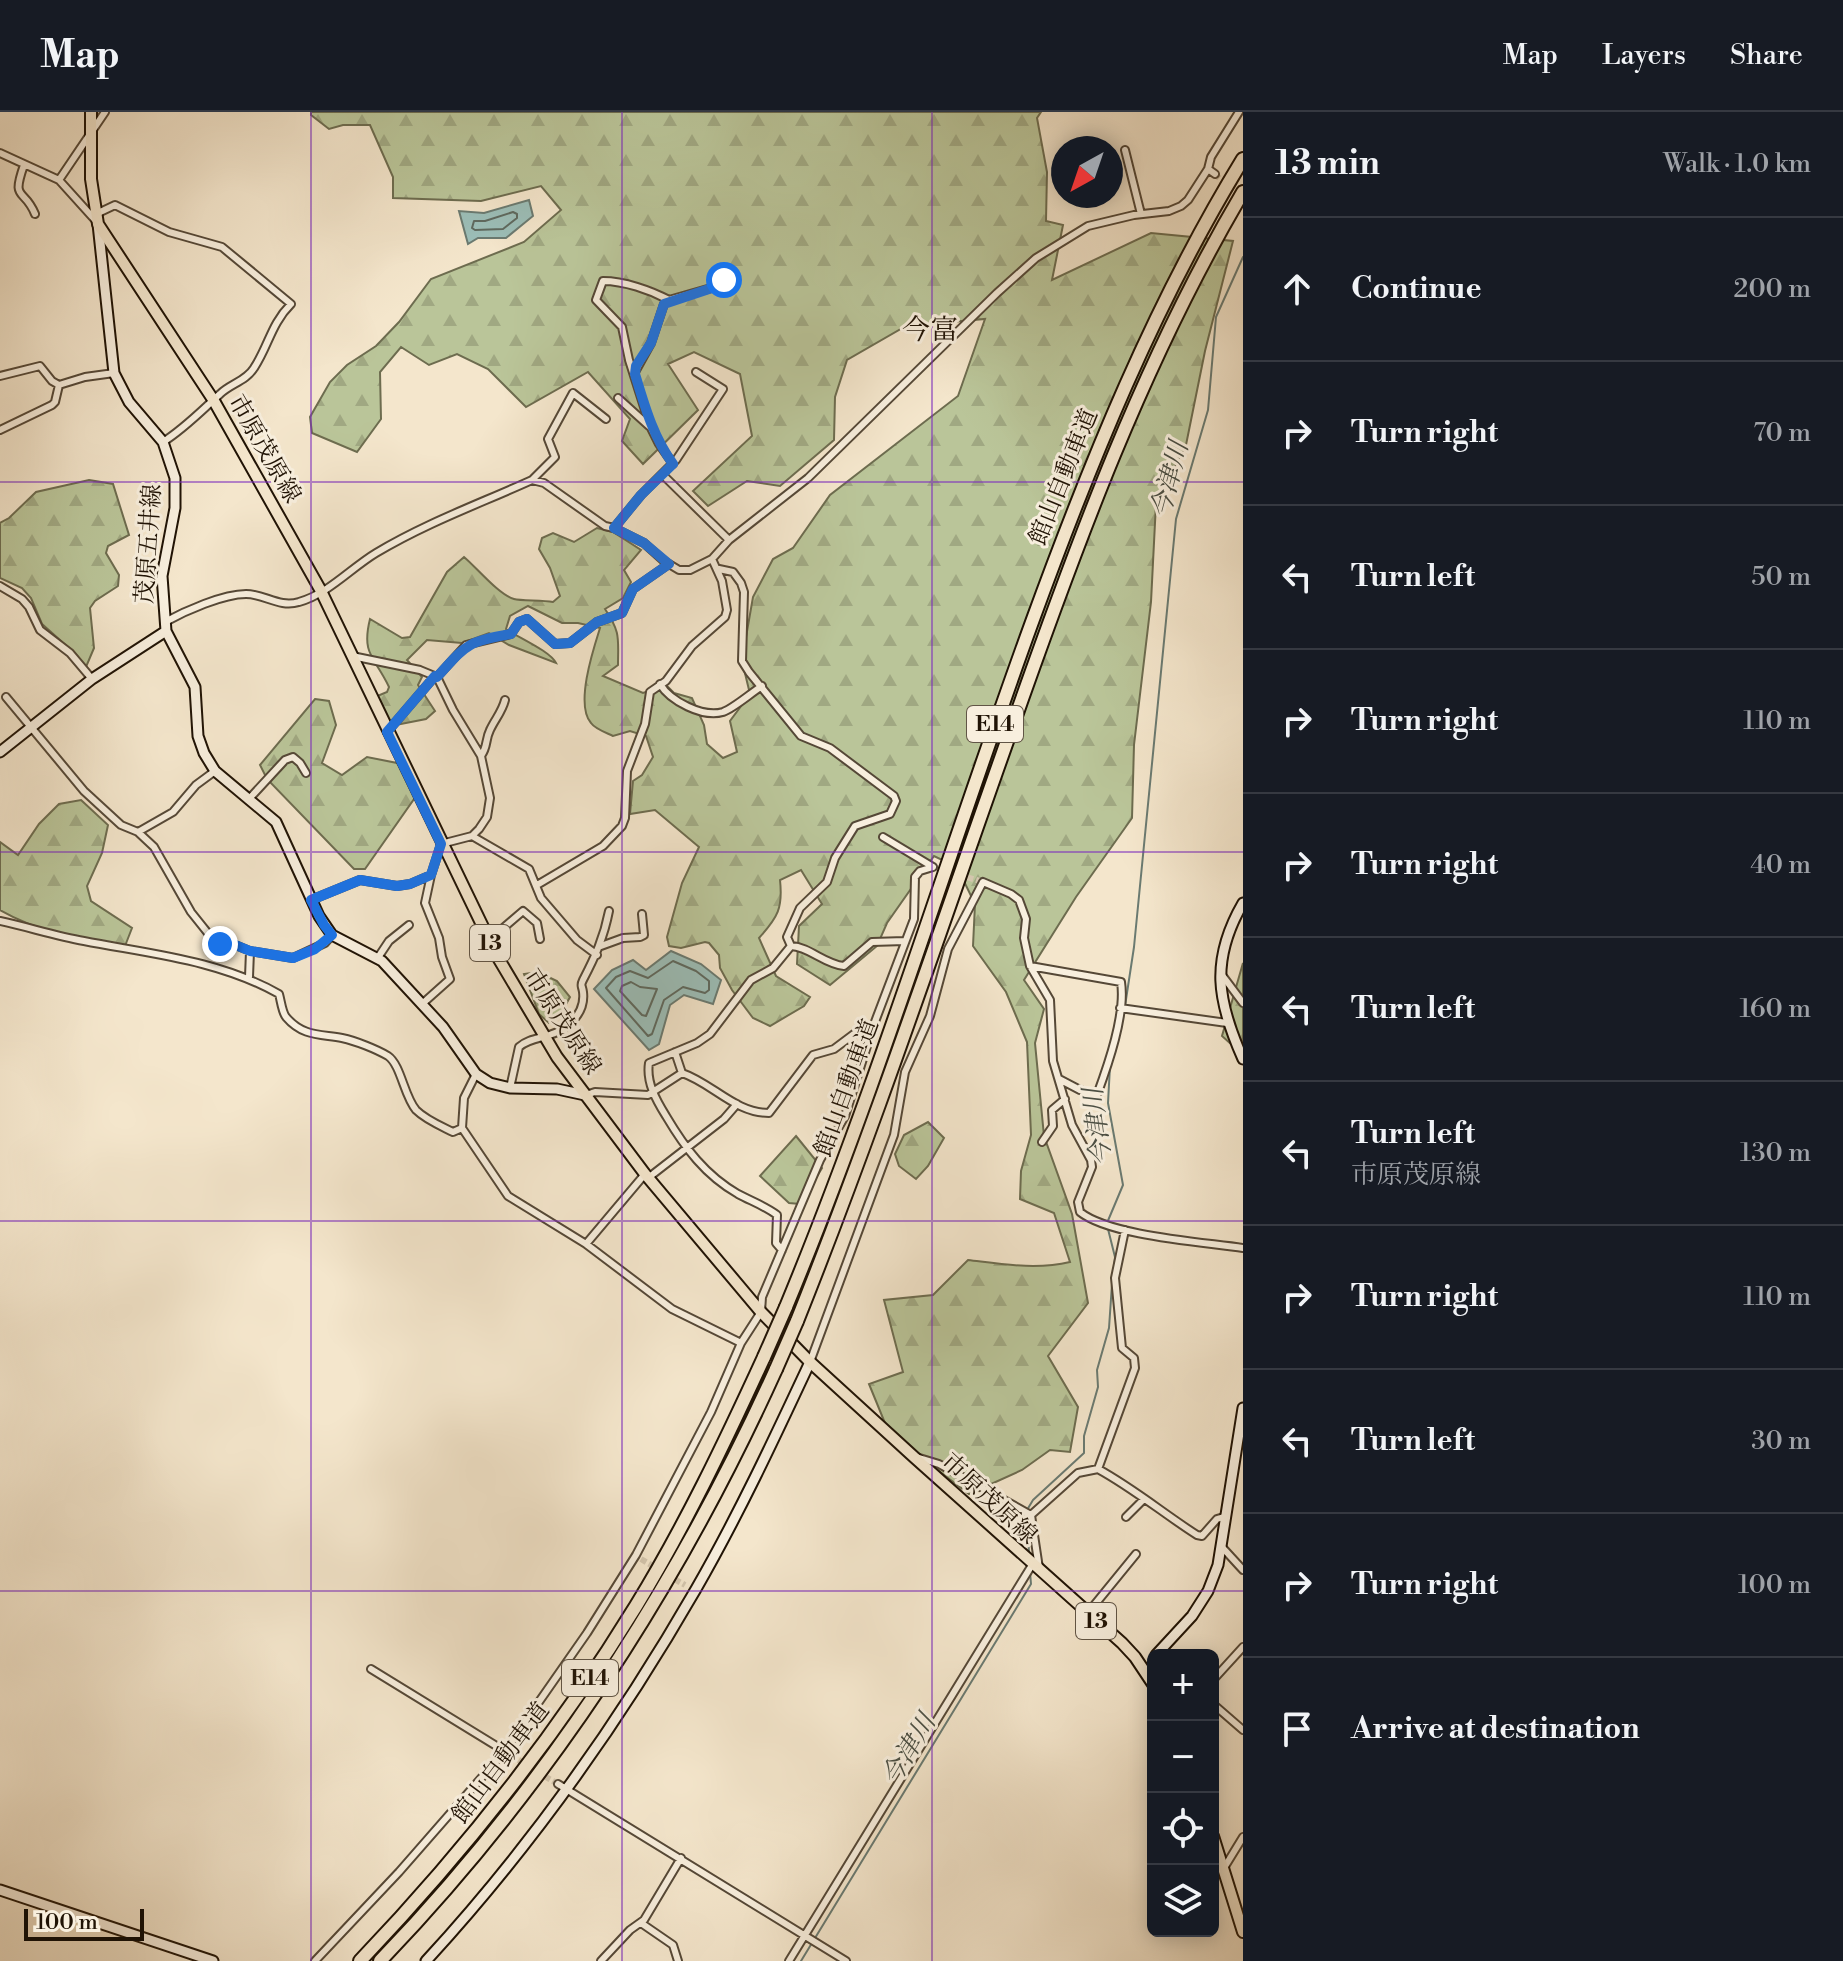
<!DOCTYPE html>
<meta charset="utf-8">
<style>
body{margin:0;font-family:"Libre Bodoni","Noto Serif JP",serif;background:#242831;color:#f1f3f6}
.controls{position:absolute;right:24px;bottom:24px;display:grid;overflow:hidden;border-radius:12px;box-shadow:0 4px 20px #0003}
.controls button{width:72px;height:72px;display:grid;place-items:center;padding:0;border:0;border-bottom:2px solid #363941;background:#171b24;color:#f1f3f6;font:40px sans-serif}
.compass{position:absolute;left:1051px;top:24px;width:72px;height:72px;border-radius:50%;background:#171b24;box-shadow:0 4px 20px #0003;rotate:220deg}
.scale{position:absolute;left:24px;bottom:20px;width:120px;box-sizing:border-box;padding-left:8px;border:4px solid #201305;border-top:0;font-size:22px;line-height:28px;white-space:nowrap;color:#201305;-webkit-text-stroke:6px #f8efde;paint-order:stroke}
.stop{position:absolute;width:24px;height:24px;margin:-18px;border:6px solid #1a73e8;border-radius:50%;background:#fff}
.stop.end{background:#1a73e8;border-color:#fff;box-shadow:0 2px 8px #0008}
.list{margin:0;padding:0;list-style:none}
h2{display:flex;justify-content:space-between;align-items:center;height:104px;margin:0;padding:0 32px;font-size:34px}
h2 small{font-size:26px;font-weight:400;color:#9ea1a6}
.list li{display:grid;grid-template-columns:52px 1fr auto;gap:24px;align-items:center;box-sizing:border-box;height:144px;padding:0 32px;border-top:2px solid #363941}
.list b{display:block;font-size:30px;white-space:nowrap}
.list p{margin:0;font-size:26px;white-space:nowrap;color:#9ea1a6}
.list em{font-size:26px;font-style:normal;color:#9ea1a6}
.icon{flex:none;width:44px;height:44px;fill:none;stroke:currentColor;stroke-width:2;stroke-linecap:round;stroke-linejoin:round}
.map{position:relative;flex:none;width:1243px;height:1849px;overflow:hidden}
header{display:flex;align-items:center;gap:48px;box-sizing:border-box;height:112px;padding:0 40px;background:#171b24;border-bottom:2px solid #363941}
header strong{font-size:38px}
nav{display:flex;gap:44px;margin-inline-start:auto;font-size:28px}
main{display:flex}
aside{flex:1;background:#171b24}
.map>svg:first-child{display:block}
.forest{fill:url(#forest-firs);stroke:#6d6c4f;stroke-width:2}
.water{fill:#9cbfb9;stroke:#6a7a71;stroke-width:2}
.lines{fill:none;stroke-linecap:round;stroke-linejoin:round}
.shore{stroke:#5e695f;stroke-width:2}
.stream{stroke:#6a7a71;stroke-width:2}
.street-tunnel{stroke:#d4c6ae;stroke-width:6;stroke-dasharray:6 3;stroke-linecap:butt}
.street-casing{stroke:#554837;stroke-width:10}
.secondary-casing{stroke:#201305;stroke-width:13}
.primary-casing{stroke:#201305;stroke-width:14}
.highway-casing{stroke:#201305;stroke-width:16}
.street{stroke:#f8efde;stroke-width:6}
.secondary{stroke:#f8efde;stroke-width:9}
.primary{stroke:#f4e6cc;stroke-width:10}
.highway{stroke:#f4e6cc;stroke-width:12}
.highway-bridge-casing{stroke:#201305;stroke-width:16;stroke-linecap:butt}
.highway-bridge{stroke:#f4e6cc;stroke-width:12}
.route{stroke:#1a73e8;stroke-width:10}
.grid{fill:none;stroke:#7b2cbf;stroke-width:2;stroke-opacity:0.55}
.labels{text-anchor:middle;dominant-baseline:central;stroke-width:6;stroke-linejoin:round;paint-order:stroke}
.shield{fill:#f8efde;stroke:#615546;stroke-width:2}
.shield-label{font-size:22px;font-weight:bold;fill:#201305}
.street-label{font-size:24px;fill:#201305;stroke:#f8efde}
.water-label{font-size:26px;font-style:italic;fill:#4b4f44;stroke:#f8efde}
.quarter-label{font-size:28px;fill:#201305;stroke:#f8efde}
</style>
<header>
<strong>Map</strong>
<nav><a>Map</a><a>Layers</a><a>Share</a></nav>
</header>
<main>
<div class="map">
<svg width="1243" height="1849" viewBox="0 0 1243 1849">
<defs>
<pattern id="forest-firs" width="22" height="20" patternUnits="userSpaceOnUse" patternTransform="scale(2)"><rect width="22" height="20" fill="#bac599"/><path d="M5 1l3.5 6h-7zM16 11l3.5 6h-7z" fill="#a0a882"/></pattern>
</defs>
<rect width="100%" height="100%" fill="#f4e6cc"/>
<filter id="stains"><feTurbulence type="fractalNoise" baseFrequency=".0025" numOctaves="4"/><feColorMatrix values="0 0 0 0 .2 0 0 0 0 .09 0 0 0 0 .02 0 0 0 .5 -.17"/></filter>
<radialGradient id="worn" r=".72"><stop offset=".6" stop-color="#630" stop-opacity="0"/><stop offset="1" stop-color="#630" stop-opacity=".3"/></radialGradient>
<path class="forest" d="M311,0H1041L1037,6L1047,60L1046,109L1063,113L1052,168L1151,121L1233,129L1205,239L1186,333L1156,391L1151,490L1134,633L1132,706L1076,785L1024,868L1044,897L1035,931L1044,1024L1072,1102L1088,1191L1048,1244L1078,1295L1070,1340L1050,1338L1022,1358L969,1382L889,1321L869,1272L903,1260L884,1188L933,1183L968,1148C1002,1152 1036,1158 1070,1150L1054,1101L1020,1087L1021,1059L1031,1023L1027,930L1006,880L973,834L975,792L957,755L934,744L887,811L877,834L830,873L797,852L799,814L822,792L801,758L780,768C783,796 778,805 759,826L776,864L810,885L804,894L770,914L753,906L732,878L720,856L719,843L709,831L705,830L681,836L669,834L667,825L682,771L699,735L655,698L630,702L633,669L642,663L653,645L646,624L630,619L613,624C607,621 595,617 591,611C575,593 593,538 600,516L578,511H562L528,494L510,504L506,517C519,526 550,539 556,551L509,533L489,521L462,531L427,528L407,548L422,565L418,573L435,599L426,607L396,613L387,607L375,585L387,580L389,575C375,545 361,543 370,507L402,526L410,525L447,460L464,445C477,456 499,483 514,487C521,489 542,488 553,490L560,484L550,456L539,437L542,426L553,421L574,430L597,416L613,420L641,438L624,458L631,470L623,486L605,497C621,521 618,526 618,553L603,564L643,581L666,573L674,581L692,586L704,613L707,632L723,646L737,640L730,609L750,582L742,549L746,525L753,485L773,447L793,436L830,383L958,284L985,207L906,214L847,248L835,285L834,328L780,374L747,369L708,394L693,379L752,324L740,262L694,240L668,252L698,298L643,352L622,329L630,307L588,260L526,295L488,257L457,242L429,253L401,235L380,260L381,307L357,340L312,321L310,305L330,270L347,253L376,234L399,210L431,167L524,130L561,98L541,74L481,89L393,86V65L370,13H343L329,17L311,3Z
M89,368L113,372L129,423L108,434L106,441L119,463L118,474L95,489L90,496L94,536L86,555L70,537L42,512L31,486L22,476L0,466V411L9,406L36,380Z
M315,587L329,589L336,613L322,651L342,663L367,645L397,651L421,677L365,757H354L267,667L260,653Z
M81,688L108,713L102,741L87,774L91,789L132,816L125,834C81,827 40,821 0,798V730L18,743L39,712L59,692Z
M1243,851V943L1222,924Z
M538,860L557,869L570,885L561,901L549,911L539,902L524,862Z
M928,1010L944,1026L928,1054L916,1067L899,1054L895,1042L904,1023Z
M796,1024L822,1056L800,1092L789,1091L760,1064Z"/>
<path class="water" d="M529,88L533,104L506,126H478L468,132L459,99L484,101Z
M671,839L701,852L721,868L713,892L684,883L670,893L659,932L649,938L594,877L612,858L633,848L646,858Z"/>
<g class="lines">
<path class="shore" d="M513,100L517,102V106L503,117L475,118L472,116L474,109H485Z
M673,849L696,859L709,869V878L705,881L683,875L664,888L652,922L648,924L606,876L616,865L630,859L648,866Z
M631,870L640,875L657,877L646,904L642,903L620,879L622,874Z"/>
<path class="stream" d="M1125,894L1134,835L1176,407L1208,298L1216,205L1243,145
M1107,1111L1123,1073L1108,991L1110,954
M1108,1117L1115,1145L1114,1157
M1027,1398L1033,1388L1084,1341V1324L1098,1275L1097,1258L1109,1216L1112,1172
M1027,1404L1029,1441
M801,1849L1031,1472L1030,1460"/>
<path class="street-tunnel" d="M1215,62L1240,87
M933,755L983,770
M641,1447L658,1457
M667,1463L685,1473
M511,1643L528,1654
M537,1660L558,1672"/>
<g class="street-casing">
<path id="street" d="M1125,38L1141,102
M0,41L59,68L96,109
M24,53C11,90 24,75 35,102
M1208,57L1211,45L1239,0
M59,68L105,0
M96,102L115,93L169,120L222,135L291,192C271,212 269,233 254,256C246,269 230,272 220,282C201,299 185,316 163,330
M635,260L651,231L664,192L669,188
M0,264L40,254L52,269L59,273L85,265L114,261
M618,286L649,314
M0,318L52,293L55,290L59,273
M673,352L659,332L650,314L629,248L622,215L596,188L603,169C624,169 650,178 669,188L718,174L724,168
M663,363L729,428
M532,368L555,345L548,327L573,281L606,307
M614,416L641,383L676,348L723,277L696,260
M719,457L733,460L741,471L744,480L742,549L749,560L801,624L830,636L894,684L896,689L890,702L855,714L835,746L827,770L800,796L787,825L791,834
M0,474L22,487L29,495L40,518L70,541L92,567
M165,510C185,499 223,482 246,482C265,482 279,496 299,490C328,482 351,456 376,441C426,411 479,392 532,368L544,371L605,414L614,416L644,431L664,449L679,458H690L712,447L729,428L808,366L997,181L1036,146L1088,114L1134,103L1169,99L1181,94L1188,88L1208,57L1215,62
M437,565L466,533L511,522L519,510L527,507L555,532L570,531L597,510L622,501L633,477L669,452
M660,572C670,589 703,606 723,600C734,596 751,581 762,574
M6,585L84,679L121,713L138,720L154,735L191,800L215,830L233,832L250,839L293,846L325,831L332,823
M387,620L435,564
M481,644C488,634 485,628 490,618C495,607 502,600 505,588
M248,688L285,648L293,645L300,651L306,661
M138,720L173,700L196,673L215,659
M472,724L529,757L541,786L577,828L597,843
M883,725L933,755
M537,773L603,734L622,714L625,706L627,659L645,612L650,580L666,569L692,534L725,505L727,498L722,469L712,447
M311,788L360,768L397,774L410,772L431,763L441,732L472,724L479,717L487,705L490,686L481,644L453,598L437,565L420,558L352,544
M0,809C28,815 56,824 84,829C151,842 219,848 279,882C281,889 282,900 286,905C303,925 321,922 342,926C356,929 376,937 388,944C401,953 404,984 416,998C426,1008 441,1014 453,1020L462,1016
M601,834L623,826L640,825L644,823L642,802
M497,844L505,839L497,827L502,817L523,799L537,811L540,827
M377,847L389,829L409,813
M1030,854L1121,870C1126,902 1108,953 1097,983L1080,978L1059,967
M1222,863L1243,891
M249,865L250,839
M422,892L450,867L442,845L439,826L425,791L431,763
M1120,896L1227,911
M675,940L682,961
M476,962L464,986L462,1016L508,1084L586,1132L672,1197L741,1231
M510,976L519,935C531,924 550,927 564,916C577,907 585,896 583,880C582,873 580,874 583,868C595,845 604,825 609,799
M586,983L595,980L648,983L682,961C712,971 735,1001 769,1001L813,943L834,937L854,922L873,915
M1042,1030L1053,1014L1052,998L1065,987
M648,1066L724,1007L737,992
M586,1132L645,1062
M782,1138L776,1131L777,1103C765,1094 751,1089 738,1082C705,1063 685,1036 666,1004C656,988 646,970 649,951L697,931L710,922L751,868L773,856L791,834C810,835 824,852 844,854L872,830L905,829
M810,1250L894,1023L905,960L930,904L948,837L983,770L1011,782L1019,788L1026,807L1024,826L1030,854L1050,888L1053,949L1072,1013L1091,1048L1092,1055L1078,1090L1080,1100C1110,1124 1203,1130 1243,1136
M916,1345L939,1352L1031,1403
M1098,1357L1135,1256L1134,1246L1122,1236L1115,1166L1125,1118
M1126,1405L1144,1387
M1221,1434L1243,1458
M1039,1456L1031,1403L1078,1361L1098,1357C1133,1376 1164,1402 1197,1423L1202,1424L1217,1407L1227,1404
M1087,1502L1136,1442
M371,1557L511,1643
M1213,1568L1243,1535
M1213,1592L1243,1618
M558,1672L846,1849
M1224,1756L1243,1725
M641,1811L673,1833L678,1849
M315,1849L399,1760L504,1640L587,1521L636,1443L711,1300L741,1231L761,1200L762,1185L820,1048L845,1004L873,915L914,807L915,765L920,759L933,755
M601,1849L630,1818L644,1808L681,1746
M789,1849L1032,1453"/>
</g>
<g class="secondary-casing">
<path id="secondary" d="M166,519L195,575L198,624L204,641L215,659L276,710L319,804L332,823L382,849L443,915L476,962L490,971L510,976L557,977L585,983
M0,640L92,567L166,519L162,464L175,396V366L163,330L129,290L114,261L98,112
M1243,791C1210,848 1217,889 1243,947
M1156,1543L1192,1504L1208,1479L1218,1453L1243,1296
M0,1778L213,1849
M426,1849C529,1737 620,1609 696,1477C738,1404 774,1327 810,1250"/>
</g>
<g class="primary-casing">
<path id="primary" d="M91,0V67L98,112L214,289L321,479L497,844L557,945L645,1062L761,1200L810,1250L914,1345L1122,1531L1135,1545L1153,1572
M1213,1724L1243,1820"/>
</g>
<g class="highway-casing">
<path id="highway" d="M786,1195C879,971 949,738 1032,510C1090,351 1154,192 1243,47
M797,1209C875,1014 941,815 1011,618C1076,433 1143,249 1243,80
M360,1849C464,1740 557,1623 636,1494C685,1414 725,1330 764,1245
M380,1849C546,1676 677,1476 776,1257"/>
</g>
<use href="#street" class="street"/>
<use href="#secondary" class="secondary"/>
<use href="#primary" class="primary"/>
<use href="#highway" class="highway"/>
<g class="highway-bridge-casing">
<path id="highway-bridge" d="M764,1245L786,1195
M776,1257L797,1209"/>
</g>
<use href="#highway-bridge" class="highway-bridge"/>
</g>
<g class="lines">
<path class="route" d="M220,832H233L250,839L293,846L315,837L332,823L324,813L311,788L360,768L397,774L410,772L431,763L441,732L387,620L435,564L437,565C467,532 466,530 511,522L519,510L527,507L555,532L570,531L597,510L622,501L633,477L669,452L644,431L614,416L641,383L673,352C653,324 645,295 635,262L636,254L651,231L664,192L718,174L724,168"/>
</g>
<path class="grid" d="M311,0V1849M622,0V1849M932,0V1849M0,370H1243M0,740H1243M0,1109H1243M0,1479H1243"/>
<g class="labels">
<g class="shield">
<rect x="967" y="594" width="56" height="36" rx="6"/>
<rect x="470" y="813" width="40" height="36" rx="6"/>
<rect x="1076" y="1491" width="40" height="36" rx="6"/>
<rect x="562" y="1548" width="56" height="36" rx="6"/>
</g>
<g class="shield-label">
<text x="995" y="612">E14</text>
<text x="490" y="831">13</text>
<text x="1096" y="1509">13</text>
<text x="590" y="1566">E14</text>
</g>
<g class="street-label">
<text transform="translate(264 337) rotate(60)">市原茂原線</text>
<text transform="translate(1064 365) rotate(-68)">館山自動車道</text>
<text transform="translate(149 432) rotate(-86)">茂原五井線</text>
<text transform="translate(562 910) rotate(57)">市原茂原線</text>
<text transform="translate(847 976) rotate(-70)">館山自動車道</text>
<text transform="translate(989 1387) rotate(43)">市原茂原線</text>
<text transform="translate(501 1651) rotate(-53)">館山自動車道</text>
</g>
<g class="water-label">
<text transform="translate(1170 368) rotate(-75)">今津川</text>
<text transform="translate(1098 1015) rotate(-97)">今津川</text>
<text transform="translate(909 1638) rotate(-59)">今津川</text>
</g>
<g class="quarter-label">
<text x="930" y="218">今富</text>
</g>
</g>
<rect width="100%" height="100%" filter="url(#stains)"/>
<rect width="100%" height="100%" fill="url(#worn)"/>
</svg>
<div class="controls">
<button>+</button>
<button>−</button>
<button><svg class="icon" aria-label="locate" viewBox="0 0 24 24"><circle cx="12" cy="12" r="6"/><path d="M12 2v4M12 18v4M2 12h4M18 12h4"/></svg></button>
<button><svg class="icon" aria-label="layers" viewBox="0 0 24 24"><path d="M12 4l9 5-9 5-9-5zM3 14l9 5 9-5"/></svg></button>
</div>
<svg class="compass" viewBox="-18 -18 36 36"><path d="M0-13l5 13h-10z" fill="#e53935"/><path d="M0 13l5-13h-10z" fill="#9ea1a6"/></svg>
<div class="scale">100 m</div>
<div class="stop" style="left:724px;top:168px"></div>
<div class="stop end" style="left:220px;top:832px"></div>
</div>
<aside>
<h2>13 min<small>Walk · 1.0 km</small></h2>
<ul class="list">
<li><svg class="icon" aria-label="ahead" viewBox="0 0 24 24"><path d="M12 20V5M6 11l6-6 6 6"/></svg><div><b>Continue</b></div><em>200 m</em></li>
<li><svg class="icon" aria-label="right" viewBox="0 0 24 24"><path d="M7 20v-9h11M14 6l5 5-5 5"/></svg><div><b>Turn right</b></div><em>70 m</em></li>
<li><svg class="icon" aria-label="left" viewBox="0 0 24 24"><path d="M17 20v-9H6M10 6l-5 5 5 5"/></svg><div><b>Turn left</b></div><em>50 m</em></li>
<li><svg class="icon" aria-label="right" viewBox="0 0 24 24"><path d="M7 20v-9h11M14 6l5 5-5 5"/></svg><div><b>Turn right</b></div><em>110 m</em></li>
<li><svg class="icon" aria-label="right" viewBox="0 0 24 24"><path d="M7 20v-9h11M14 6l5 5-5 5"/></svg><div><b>Turn right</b></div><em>40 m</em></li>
<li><svg class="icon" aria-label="left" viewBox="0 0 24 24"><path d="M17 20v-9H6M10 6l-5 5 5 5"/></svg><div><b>Turn left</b></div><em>160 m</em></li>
<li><svg class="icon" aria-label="left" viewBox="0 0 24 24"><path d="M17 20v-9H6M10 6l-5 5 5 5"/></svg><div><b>Turn left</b><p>市原茂原線</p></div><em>130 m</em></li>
<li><svg class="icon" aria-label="right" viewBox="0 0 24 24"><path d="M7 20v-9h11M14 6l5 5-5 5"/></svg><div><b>Turn right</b></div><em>110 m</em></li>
<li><svg class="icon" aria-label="left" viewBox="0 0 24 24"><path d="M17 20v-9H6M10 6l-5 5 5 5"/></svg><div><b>Turn left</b></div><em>30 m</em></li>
<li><svg class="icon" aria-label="right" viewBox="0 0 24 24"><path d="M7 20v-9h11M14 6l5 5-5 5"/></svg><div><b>Turn right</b></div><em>100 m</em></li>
<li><svg class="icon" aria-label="arrive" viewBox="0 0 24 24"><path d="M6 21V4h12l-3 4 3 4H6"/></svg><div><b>Arrive at destination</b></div></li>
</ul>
</aside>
</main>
